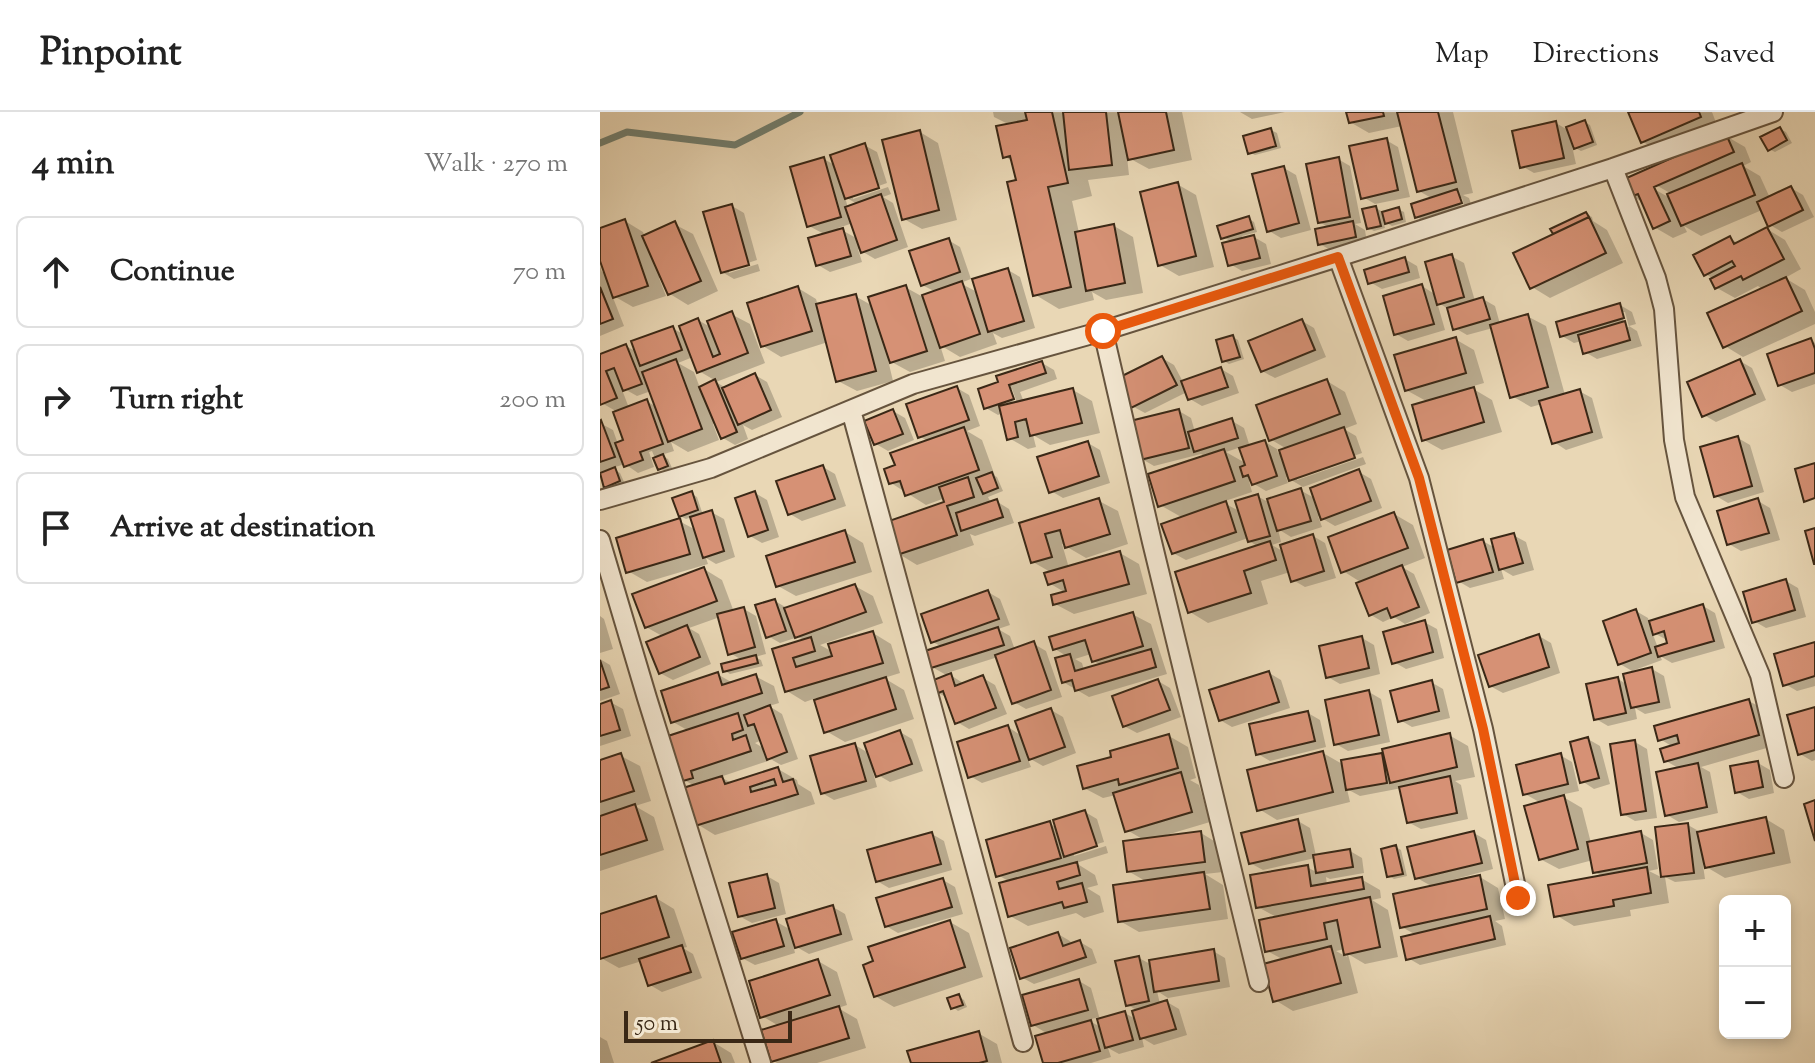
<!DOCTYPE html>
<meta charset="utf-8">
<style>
body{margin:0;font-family:"Sorts Mill Goudy",serif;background:#f6f6f6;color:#222}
.controls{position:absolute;right:24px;bottom:24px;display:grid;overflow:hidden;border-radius:12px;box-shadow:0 4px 12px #0003}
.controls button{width:72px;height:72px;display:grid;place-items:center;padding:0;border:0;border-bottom:2px solid #e0e0e0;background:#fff;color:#222;font:40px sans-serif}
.scale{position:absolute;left:24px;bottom:20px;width:168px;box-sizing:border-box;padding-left:8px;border:4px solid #3a2816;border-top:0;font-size:22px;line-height:28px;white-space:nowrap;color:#3a2816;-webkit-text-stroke:6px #f1e5cf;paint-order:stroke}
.stop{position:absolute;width:24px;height:24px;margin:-18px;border:6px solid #ea580c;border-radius:50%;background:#fff}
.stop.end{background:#ea580c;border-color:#fff;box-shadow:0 2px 8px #0008}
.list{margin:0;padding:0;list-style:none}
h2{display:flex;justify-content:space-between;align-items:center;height:104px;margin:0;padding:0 32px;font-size:34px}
h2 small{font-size:26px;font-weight:400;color:#767676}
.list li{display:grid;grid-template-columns:52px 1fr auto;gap:24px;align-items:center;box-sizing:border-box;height:112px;margin:0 16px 16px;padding:0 16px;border:2px solid #e0e0e0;border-radius:12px}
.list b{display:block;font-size:30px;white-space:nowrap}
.list em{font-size:26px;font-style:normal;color:#767676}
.icon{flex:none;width:44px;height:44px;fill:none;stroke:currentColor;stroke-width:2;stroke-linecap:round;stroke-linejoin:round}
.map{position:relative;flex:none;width:1215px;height:951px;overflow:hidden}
header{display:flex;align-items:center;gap:48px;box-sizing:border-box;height:112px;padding:0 40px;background:#fff;border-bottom:2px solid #e0e0e0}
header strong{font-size:38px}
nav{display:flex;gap:44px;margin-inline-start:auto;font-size:28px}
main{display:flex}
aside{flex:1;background:#fff}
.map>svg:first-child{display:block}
.shadow{fill:#0003;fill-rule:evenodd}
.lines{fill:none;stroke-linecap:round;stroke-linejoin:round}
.stream{stroke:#728071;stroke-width:7}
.building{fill:#d69175;stroke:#3a2816;stroke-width:2;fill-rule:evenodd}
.minor-casing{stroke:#66543e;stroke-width:22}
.minor{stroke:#f1e5cf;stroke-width:18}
.route{stroke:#ea580c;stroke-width:10}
</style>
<header>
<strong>Pinpoint</strong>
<nav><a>Map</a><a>Directions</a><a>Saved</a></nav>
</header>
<main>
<aside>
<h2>4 min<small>Walk · 270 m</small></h2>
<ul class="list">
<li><svg class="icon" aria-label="ahead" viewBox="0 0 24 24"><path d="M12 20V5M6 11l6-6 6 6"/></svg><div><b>Continue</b></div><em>70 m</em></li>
<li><svg class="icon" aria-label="right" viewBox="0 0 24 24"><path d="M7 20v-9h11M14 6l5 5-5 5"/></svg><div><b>Turn right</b></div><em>200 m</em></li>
<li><svg class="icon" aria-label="arrive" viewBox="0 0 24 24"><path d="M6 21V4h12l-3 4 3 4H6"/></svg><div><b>Arrive at destination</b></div></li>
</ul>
</aside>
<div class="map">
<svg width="1215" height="951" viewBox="0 0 1215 951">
<rect width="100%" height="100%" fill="#e9d7b5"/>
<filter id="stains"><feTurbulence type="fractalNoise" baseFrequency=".0025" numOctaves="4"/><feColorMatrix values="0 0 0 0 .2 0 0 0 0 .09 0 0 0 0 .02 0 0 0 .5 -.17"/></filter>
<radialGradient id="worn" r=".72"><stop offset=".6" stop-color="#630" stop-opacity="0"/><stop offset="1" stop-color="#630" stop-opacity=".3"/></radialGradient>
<path class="shadow" d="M393,0H582L592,48L549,57L527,45L529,63L488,68L492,84L472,89L479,121L514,114L533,125L543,181L506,188L492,180L494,188L459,197L434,182L418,70L414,50L404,44L410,13L394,5Z
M640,0H685L652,7Z
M748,0H853L873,81L863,83L869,86L873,98L866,100L862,86H858L863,101L829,112L817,105L833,87L819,79L802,14L769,21L750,10Z
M1030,0H1112L1118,16L1061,40L1043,30Z
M984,10L990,13L997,33L981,39L972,34L976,52L934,61L922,54L956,11L966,17Z
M1180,17L1186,20L1192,31L1175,40L1169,37Z
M671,18L677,21L681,36L655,43L649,40Z
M320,20L338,31L357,108L322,117L304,107Z
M1126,24L1145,35L1151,50L1143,54L1160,64L1170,86L1191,76L1203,83L1214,105L1182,120L1170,113L1162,98L1101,124L1084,114L1087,120L1073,126L1054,115L1043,90L1031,84L1025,69ZM1047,68L1070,81V86L1045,72Z
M786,28L798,35L810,85L775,92L763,85Z
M264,33L277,40L287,71L253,83V87L288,75L291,82L283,85L293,91L308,135L275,147L258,137L262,150L230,160L218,153L226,123L209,114L224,47L236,54ZM245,85L252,89L257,92L248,96ZM253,111L258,127L238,116Z
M738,47L750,54L761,111L755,112L765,118L767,131L732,139L720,132L730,116L719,110Z
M684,56L696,63L711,118L681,126L669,119Z
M577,72L596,83L614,155L579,164L560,153Z
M132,94L144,101L157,148L129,157V161L158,152L160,159L134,167L122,160Z
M776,96L781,99L782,102L798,97L804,100L806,110L792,114L783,109L785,116L774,119L768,116Z
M986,102L992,105L993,109L1007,118L1023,151L950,186L932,175L955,123L953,118Z
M649,107L654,110L657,120L642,124L643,128L654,125L666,132L671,152L642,159L630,152L632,130L623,125Z
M25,109L43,120L45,125L74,112L93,122L118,179L88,193L70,182L62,165L59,166L66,184L33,195L12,183L24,214L0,224V154L2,160L6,159L0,143V118Z
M1167,117L1185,128L1201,157L1185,166L1205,178L1215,200V212L1143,245L1125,234L1163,178L1158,174L1135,186L1117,176L1112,166L1106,162L1130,126L1139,132Z
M348,128L360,135L371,167L360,171L379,181L408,158L420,165L435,216L402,226L393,221L397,232L360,245L340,233L345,249L310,260L288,248L293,269L257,279L238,269L228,230L181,245L163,234L198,176L216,187L218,194L255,184L273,194L305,175L323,185L336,180L322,173Z
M851,144L864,151L875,189L883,187L895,194L900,212L927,204L946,214L965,283L979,279L992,286L1003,326L966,338L954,330L942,292L931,295L912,284L893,216L867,223L855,216L850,198L837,190L845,218L808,229L796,222L822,174L836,183Z
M805,147L817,154L820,166L782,177L770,170Z
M1020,193L1032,200L1036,212L1029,214L1037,219L1042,234L997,247L985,240L982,229L974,231L962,224ZM1021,200H1025L1029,215L1025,216Z
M131,202L150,212L165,251L116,270L126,276L155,263L167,270L182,305L152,318L143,313L148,327L135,333L123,326L116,310L113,312L119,328L88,340L71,330L74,339L61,343L68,347L72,356L65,359L59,356L52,339L49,340L54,355L38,361L25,352L12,356L20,361L25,372L11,378L6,374L0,361V311L13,318L18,332L25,329L14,298L0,290V244L26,234L37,240L72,216L85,223L98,208L112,216ZM93,245L99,259L116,269L100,276L94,260L78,251ZM21,275L37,284L51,279L57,295L46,289L29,296Z
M702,209L714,216L726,245L675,266L662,259Z
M633,225L638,228L644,247L629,252L624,249Z
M855,227L874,238L884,271L870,275L892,288L902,320L842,338L824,328L828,290L806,278Z
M1211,228L1215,231V272L1192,280L1180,273Z
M562,246L574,253L583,270L621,257L633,264L639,281L602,294L590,287L587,280L545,301L532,294Z
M1140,249L1152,256L1166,288L1116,310L1104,303Z
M442,251L454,258L457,267L420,280L424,290L473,278L492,289L500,321L450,333L433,323L436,335L428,337L409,326L403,301L398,303L386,296L380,279ZM408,277H412L419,296L415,297Z
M727,269L745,280L757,312L744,317L756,324L762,341L697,364V368L763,345L766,352L703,375L686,365L688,371L666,379L649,369L652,380L622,390L641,400L657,384L670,391L700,378L716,387L759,360L771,367L782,396L735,414L718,404L722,415L691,425L678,417L681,430L672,433L684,440L713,424L725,431L736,466L705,475L693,468L690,460L661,469L668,492L608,511L590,500L659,435L649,429L648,426L586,448L573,441L583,406L560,393L606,345L601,342L554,354L542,347L579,299L591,306L595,320L632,309L644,316L650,335L665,330L677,337L678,341L687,337L670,327ZM641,335L647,352L626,340Z
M357,276L369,283L380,314L367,319L382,328L395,364L397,365L403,379L388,385L391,391L396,389L409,397L414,411L375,424L370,422L374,433L317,453L299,442L347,391L345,386L326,393L291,371L297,354L329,330L319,324Z
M293,299L305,306L314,328L288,339L276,332Z
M1138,326L1150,333L1164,380L1128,391L1116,384Z
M488,331L500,338L510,371L463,386L451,379Z
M223,355L235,362L246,394L202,409L190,402Z
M155,381L167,388L179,425L162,431L150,424Z
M92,382L97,385L103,403L111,400L124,407L135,445L116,452L106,446L108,452L47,470L28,459L79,409L96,418L92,405L86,407L80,404Z
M499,389L518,399L528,432L486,446L462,432L469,456L520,441L539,452L547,482L474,502L455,492L466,481L449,471L452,461L433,450L422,413Z
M1158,389L1170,396L1180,428L1141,439L1129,432Z
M794,402L813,413L825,446L802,455L814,462L830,501L805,512L794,505L783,510L771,503L762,471L743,459Z
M245,420L263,431L272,460L196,484L178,474Z
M913,423L926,430L934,458L913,464L901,457L904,467L870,476L858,469L883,429L895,436Z
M104,457L122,468L134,500L144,497L156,504L166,542L155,545L161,548L163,554L130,562L125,559L142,548L130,541L120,505L89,516L99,522L111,552L73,568L60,561L64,525L46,515Z
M1186,469L1198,476L1206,505L1166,516L1154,509Z
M255,474L273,484L283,511L220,533L233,540L273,521L291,532L300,561L284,566L304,578L314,607L245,630L226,619L216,586L205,590L187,579L175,538L205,529L198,525L180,531L168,524L175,489L187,496Z
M388,480L400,487L410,513L398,517L410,524L415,538L434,532L446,539L462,585L426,597L414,590L398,545L347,561L363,571L364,573L383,566L395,573L407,602L369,617L357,610L348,586L338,581L348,564L332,555L342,535L333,530Z
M1103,494L1115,501L1125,536L1072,551L1060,544L1062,548L1032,559L1020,552L1036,499L1048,506L1049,510ZM1052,520L1067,528L1069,532L1058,536Z
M532,502L551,512L567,562L489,585L463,570L468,545L455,537ZM491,542L493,549L502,553L484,558L482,551L475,547Z
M0,504L4,507L13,537L0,541Z
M824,510L837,517L844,546L806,557L794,550Z
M939,524L951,531L960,561L903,581L890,574Z
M762,526L774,533L780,562L740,572L728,565Z
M1215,533V574L1197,579L1185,572Z
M0,547L10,553L20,582L0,589Z
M1052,557L1064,564L1071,596L1045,602L1035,596L1037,607L1008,614L996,607L1018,567L1028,573Z
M669,561L681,568L690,596L632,615L620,608Z
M117,562L133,571L155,564L174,574L179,591L169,594L182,602L198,647L181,653L167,645L168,649L120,665L132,671L178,657L197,668L198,672L211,680L215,692L115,723L97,712L95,674L84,668L89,619L73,610ZM162,628L165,637L155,631Z
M558,569L570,576L581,605L537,621L524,614Z
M831,570L843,577L850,606L812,615L800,608Z
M769,580L781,587L790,630L748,639L736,632Z
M1149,589L1167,599L1177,633L1101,655L1110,660L1118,701L1079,710L1067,703L1080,657L1066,649L1073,635L1060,627Z
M10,590L23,597L31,624L0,634V594Z
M1215,597V648L1212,649L1200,642Z
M451,598L463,605L476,641L443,654L427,645L431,655L382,671L370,664L408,615L422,624Z
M708,601L720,608L726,635L670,649L658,642Z
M300,620L312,627L323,659L290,670L273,660L277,675L234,688L222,681L255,633L270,642Z
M849,623L868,634L875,665L855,669L861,673L868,707L821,717L808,710L802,676L760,684L747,677L750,690L677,708L659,697L723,641L744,653L782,643L786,645Z
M569,624L588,635L596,666L590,668L599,673L610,710L563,724L564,726L601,721L619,732L623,760L605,762L623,773L628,807L539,820L520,809L547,770L528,759L544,728L527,718L516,683L503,686L484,676L514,646Z
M988,627L1000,634L1010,672L994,677L982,669Z
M1035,630L1047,637L1057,706L1035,709L1023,702Z
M960,643L972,650L979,679L960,683L982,696L991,731L1041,721L1053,728L1058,757L1049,759L1063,766L1057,717L1088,713L1102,721L1166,707L1184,718L1191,751L1125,766L1103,753L1105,767L1075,770L1065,765L1069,791L1030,798L1031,804L974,814L956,803L1003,765L995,760L993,748L959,757L940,747L941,691L925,682Z
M21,644L40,654L51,689L35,694L54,705L64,738L0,759V651Z
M1158,651L1170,658L1174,681L1149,687L1137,680Z
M485,700L497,707L504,730L474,739V744L506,734L508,741L476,751L495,763L498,773L487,776L500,784L504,800L484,806L476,801L428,814L410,804V770L398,763L450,712L457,716Z
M698,709L710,716L716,744L750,739L762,746L764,761L730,767L726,765L727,773L761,767L780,778L781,786L772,788L788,798L798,845L765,852L748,842L758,881L693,899L675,888L684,848L667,839L678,806L658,795L707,755L718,761L715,746L663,758L650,751ZM745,837L747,845L736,839Z
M874,721L886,728L893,757L852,768L853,771L880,765L898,776L905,807L895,809L902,814L906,833L820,853L808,846L816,823L802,815L833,775L817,766Z
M332,722L344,729L352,758L289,776L277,769Z
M796,735L801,738L807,764L794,767L789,764Z
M167,764L179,771L186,802L152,811L139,804Z
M343,768L355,775L363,802L298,821L286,814Z
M56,786L74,797L87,835L83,836L93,842L102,866L62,880L50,873L42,849L19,856L1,846L0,843V804Z
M233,795L245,802L253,828L209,842L193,833L195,841L155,853L142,846L175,809L191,818Z
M350,810L369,821L383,865L294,895L275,884Z
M458,822L470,829L472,833L480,830L492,837L497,851L434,872L421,865Z
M613,839L625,846L630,875L568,886L557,879L560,892L567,890L579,897L587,923L554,933L542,926L544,935L519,942L508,936L511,945L491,951H445L448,922L433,913L479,869L491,876L500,908L525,901L537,908L538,899L528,893L539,846L552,853ZM499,905L502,916L488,908Z
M218,849L237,860L247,893L238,896L257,907L266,936L217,951H177L173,948L179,914L162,904Z
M358,884L364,888L367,895L358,899L353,895Z
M378,921L397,932L402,951H313Z
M0,925L7,929L14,951H0Z
M113,930L131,941L135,951H57Z"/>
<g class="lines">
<path class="stream" d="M0,31L27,20L135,33L200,0"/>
</g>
<path class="building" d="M425,0H452L468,71L448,75L471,175L433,184L407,70L416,68L410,44L403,46L396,14L427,8Z
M463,0H506L512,53L469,58Z
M518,0H566L574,38L528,48Z
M746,0H783L784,4L749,11Z
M797,0H838L856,70L817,80Z
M1028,0H1099L1101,5L1041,31Z
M985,8L993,30L974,37L966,15Z
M956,9L964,46L920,56L912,19Z
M1180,15L1187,28L1168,39L1160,25Z
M671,16L676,34L648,42L643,24Z
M320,18L339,98L302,108L282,28Z
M1126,22L1134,40L1054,75L1070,109L1053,117L1038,82L1030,85L1022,68Z
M787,26L798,78L761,87L749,34Z
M265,31L279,76L245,87L230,43Z
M224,45L241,105L207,115L190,55Z
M739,45L750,105L718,111L706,52Z
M1142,51L1155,83L1081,114L1067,82Z
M684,54L699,111L667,120L652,62Z
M578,70L596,144L558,154L540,80Z
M1191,74L1203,98L1168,115L1157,90Z
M857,77L862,91L815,106L811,92Z
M281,82L297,128L261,141L245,95Z
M132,92L149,153L121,161L103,100Z
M776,94L781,114L767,117L762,97Z
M799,95L802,107L785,112L782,100Z
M986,100L989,105L953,122L950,117Z
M649,104L653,117L621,127L617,114Z
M989,105L1006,141L930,177L913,141Z
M25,107L48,174L13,186L0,149V116Z
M75,109L101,169L68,183L42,124Z
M753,109L756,125L718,133L715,117Z
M514,112L525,171L486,179L475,120Z
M1167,115L1184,147L1143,168L1141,164L1115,177L1110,167L1135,154L1132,149L1104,164L1093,143L1130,124L1134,132Z
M243,116L251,144L216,154L208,126Z
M654,123L660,146L628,154L622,131Z
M349,126L360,160L321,174L309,139Z
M852,142L864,185L837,193L825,150Z
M805,145L809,160L768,172L764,158Z
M408,156L424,209L388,220L372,167Z
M1186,165L1202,199L1123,236L1107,201Z
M362,169L380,222L340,236L322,183Z
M822,172L834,212L794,223L783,184Z
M306,173L327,239L290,251L268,185Z
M198,174L212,219L161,235L147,191Z
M0,175L13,207L0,212Z
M256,182L276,259L236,270L216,192Z
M883,185L890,207L853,218L847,196Z
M1020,191L1024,206L960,225L956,210Z
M132,199L148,241L97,261L79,214L98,206L113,245L120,242L107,209Z
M928,202L948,275L910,286L890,213Z
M702,207L715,238L661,260L648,229Z
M1025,209L1030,228L983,242L978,223Z
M73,214L82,238L40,254L31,229Z
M633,223L640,245L622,250L616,228Z
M856,225L866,261L805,279L794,243Z
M1211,226L1215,237V261L1178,274L1167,242Z
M26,232L42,272L23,279L14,256L6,259L17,286L0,293V242Z
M562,244L577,273L531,296L516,267Z
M76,247L102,317L68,330L42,260Z
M1140,247L1155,282L1102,305L1087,270Z
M442,249L446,261L409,273L414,287L384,297L378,277L398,270L396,264Z
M621,255L628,275L588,288L581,269Z
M155,261L171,298L138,313L122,276Z
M115,267L137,320L121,327L99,275Z
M727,267L740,302L669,329L656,293Z
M357,274L369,308L318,326L306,292Z
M874,275L884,310L822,329L812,293Z
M473,276L482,311L430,324L426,307L415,310L418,325L407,328L399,294Z
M980,277L992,320L952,332L939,289Z
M47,287L63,332L40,340L43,348L24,355L15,331L23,328L13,300Z
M293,297L303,322L274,333L264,309Z
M579,297L589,336L540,348L530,309Z
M632,306L638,326L594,340L588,320Z
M1,308L15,345L0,350V309Z
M364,315L379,358L305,384L300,369L289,372L284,357L295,353L290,341Z
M744,315L755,346L689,369L679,338Z
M1138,324L1152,374L1114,385L1100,335Z
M665,328L677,364L652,373L648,363L643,365L640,355L645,353L639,336Z
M488,329L499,364L449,381L437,345Z
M624,337L635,369L558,395L548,362Z
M63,342L68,354L58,358L53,346Z
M1215,351V386L1204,390L1195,357Z
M223,353L235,387L188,403L176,369Z
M15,355L20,369L4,376L0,361Z
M759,357L771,389L721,408L710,376Z
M392,360L398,376L383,382L376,366Z
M368,365L374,385L347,394L357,423L297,443L286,410L344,390L339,375Z
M701,376L711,409L677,419L667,387Z
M92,379L98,398L79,405L72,386Z
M155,379L168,418L148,425L135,386Z
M658,382L670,424L648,430L635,389Z
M499,386L510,422L465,436L460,418L445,422L452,445L431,451L419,411Z
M1158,386L1169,421L1127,433L1117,399Z
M397,387L403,405L361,419L356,401Z
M626,389L636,420L572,442L561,412Z
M112,398L124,439L103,446L90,405Z
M794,400L808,436L741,461L728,425Z
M80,406L90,442L26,461L16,426Z
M1215,416V452H1214L1205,419Z
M245,418L255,450L176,475L166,444Z
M914,421L923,451L899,458L891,427Z
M713,422L724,459L691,470L680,433Z
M883,427L893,460L856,471L847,438Z
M670,429L676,448L644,459L651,481L588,501L575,460Z
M520,439L529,472L453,493L451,483L466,479L463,468L448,473L444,461Z
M802,453L819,495L791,506L787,496L769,504L756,471Z
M104,455L117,489L45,516L32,482Z
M1186,467L1195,498L1152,511L1143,480Z
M255,472L266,500L195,526L184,496Z
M388,478L399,507L331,531L321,502Z
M175,487L186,519L166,526L155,493Z
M1103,492L1114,529L1058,545L1055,535L1067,531L1064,519L1053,523L1049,509Z
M144,495L155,535L128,543L117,502Z
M1036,497L1051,541L1018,553L1003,509Z
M533,500L543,534L492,550L485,528L453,538L449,525Z
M825,508L833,540L792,552L783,520Z
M87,513L100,545L59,562L46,530Z
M398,515L404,533L331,556L325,539Z
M273,519L283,551L185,580L172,537L211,525L215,539L193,546L196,555L232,544L228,532Z
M939,522L949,555L889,575L878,543Z
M762,524L769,556L726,566L719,534Z
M434,529L451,578L412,592L395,543Z
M1215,530V564L1183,574L1174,542Z
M551,537L556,555L475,579L472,568L462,571L455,546L470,542L475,559Z
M156,543L158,551L123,560L121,552Z
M0,548L9,575L0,578Z
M1052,555L1059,590L1031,596L1023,562Z
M669,559L679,590L619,609L609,578Z
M118,560L122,573L156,562L162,581L71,611L61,579Z
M351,561L355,574L383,563L396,596L355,612L343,579L336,582L331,569Z
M286,565L296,597L224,621L214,588Z
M1018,565L1026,601L994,608L986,572Z
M558,567L570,598L523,615L512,584Z
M832,568L839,599L798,610L790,579Z
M769,578L779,623L734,633L725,588Z
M1149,587L1159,623L1064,650L1060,637L1079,631L1077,623L1058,629L1054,614Z
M11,588L20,618L0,624V592Z
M170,593L187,640L167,648L154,612L148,614L144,603Z
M1215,595V638L1198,643L1187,603Z
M451,596L465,635L429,648L415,609Z
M708,599L715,629L656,643L649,612Z
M138,601L143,618L132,622L133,628L146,623L151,639L91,659L93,666L83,669L68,624Z
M408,613L420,649L368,666L357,630Z
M300,618L312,652L276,665L264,631Z
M850,621L857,655L790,671L782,637Z
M569,622L578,656L519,673L518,667L483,677L477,654L511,645L510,639Z
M988,625L999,666L980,671L970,630Z
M1035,628L1046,699L1021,703L1010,632Z
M255,631L266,669L221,682L210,644Z
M723,639L733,680L657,699L647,658Z
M21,641L34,679L0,690V648Z
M782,641L787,671L746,678L741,648Z
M961,641L968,672L923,683L916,653Z
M1158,649L1163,675L1135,681L1130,654Z
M1098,651L1107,695L1065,704L1056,660Z
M178,655L183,670L193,667L198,682L95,714L83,676L122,664L125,672ZM174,667L176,673L151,680L150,675Z
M581,660L592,700L525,720L513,681Z
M850,664L857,701L807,711L799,675Z
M964,683L978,737L939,748L924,694Z
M1215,688V729L1204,692Z
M35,692L47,728L0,743V704Z
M485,698L497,734L464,745L453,708Z
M1166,705L1174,741L1105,756L1097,720Z
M698,707L705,739L649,752L641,721Z
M450,709L461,746L396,765L386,728Z
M1088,711L1094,761L1061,765L1055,715Z
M601,719L605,750L527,760L523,729Z
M874,719L882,751L815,767L807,735Z
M1041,719L1047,751L993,761L987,730Z
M332,720L341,752L276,770L267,738Z
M796,733L803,762L787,765L781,737Z
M750,737L753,755L716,761L713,743Z
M477,750L480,763L457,770L459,777L482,771L487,790L464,796L462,790L408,805L399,771Z
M708,753L711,774L762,765L764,777L656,796L650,763Z
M1047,755L1051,781L1013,788L1014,794L954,805L948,773Z
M604,760L610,797L518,810L513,773Z
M167,762L175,796L138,805L129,771Z
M880,763L887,797L800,816L793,782Z
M343,766L352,795L285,815L276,786Z
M56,784L69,825L0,847V802Z
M770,785L780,835L744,843L737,808L724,811L727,827L665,840L659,808Z
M233,793L241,822L195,836L186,807Z
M890,804L895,827L806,848L801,825Z
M176,807L184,834L141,847L132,820Z
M350,808L365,855L274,885L263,853L273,849L268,835Z
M458,820L463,834L480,828L486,845L420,867L410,836Z
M82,833L91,860L48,874L39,847Z
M731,834L741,871L673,890L663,852Z
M614,837L619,869L554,880L549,848Z
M539,844L549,889L526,894L515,849Z
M218,847L230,883L160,906L149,869Z
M479,867L488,898L431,914L422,883Z
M359,882L363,893L351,897L347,886Z
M567,888L576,917L540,927L532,899Z
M239,894L249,926L171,950L161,918Z
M525,899L533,928L505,936L497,907Z
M491,908L500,939L458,951H443L435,924Z
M379,919L387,949L379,951H311L307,939Z
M113,928L121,951H51Z"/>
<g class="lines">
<g class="minor-casing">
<path id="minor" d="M1013,56L1056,166L1064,197L1074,328L1085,385L1160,563L1184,666
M738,145L819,366L883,617L918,786
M503,219L552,430L659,870
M251,298L423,930
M0,388L111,356L313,272L503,219L738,145L1013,56L1173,0
M0,428L47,586L161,951"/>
</g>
<use href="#minor" class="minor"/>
</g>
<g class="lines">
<path class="route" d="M503,219L738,145L819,366L883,617L918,786"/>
</g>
<rect width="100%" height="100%" filter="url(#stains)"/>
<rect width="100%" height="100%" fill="url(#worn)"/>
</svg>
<div class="controls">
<button>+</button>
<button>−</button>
</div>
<div class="scale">50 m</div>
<div class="stop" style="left:503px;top:219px"></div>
<div class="stop end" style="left:918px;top:786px"></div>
</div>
</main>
